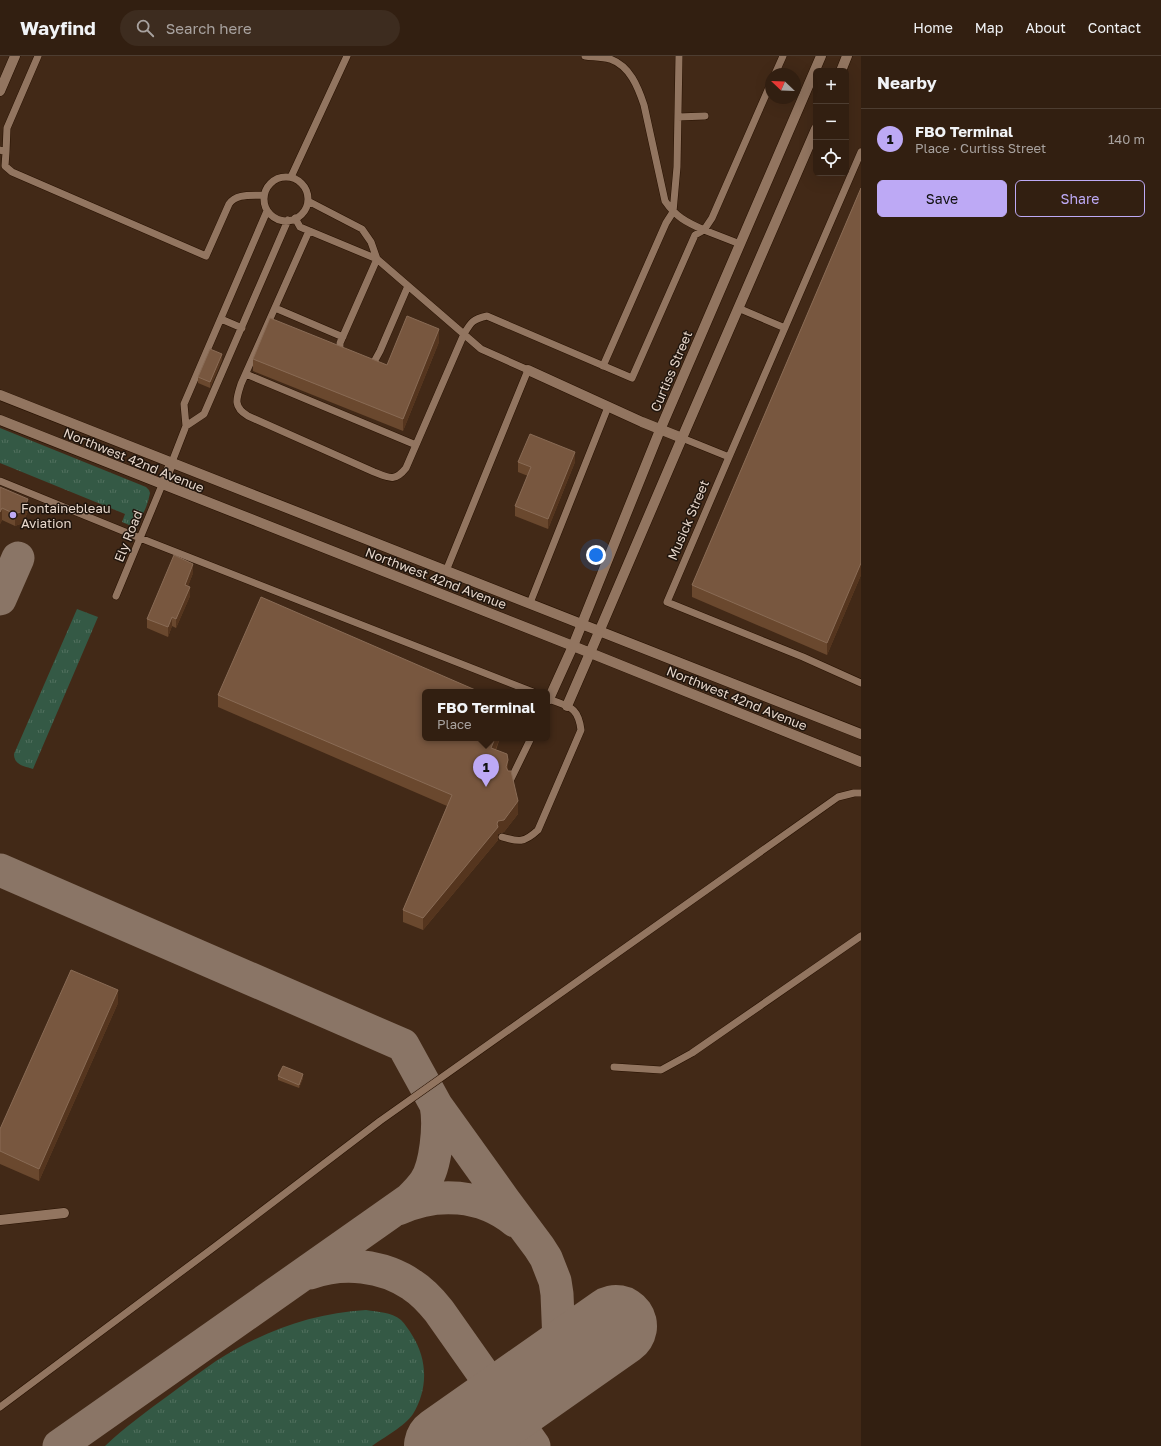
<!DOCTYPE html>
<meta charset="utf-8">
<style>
body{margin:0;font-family:"Golos Text",sans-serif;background:#3d2c1f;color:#f1f3f6}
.controls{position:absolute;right:12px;top:12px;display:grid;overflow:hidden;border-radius:6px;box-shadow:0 4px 16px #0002}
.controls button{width:36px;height:36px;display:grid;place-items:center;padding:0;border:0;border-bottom:1px solid #4d3d31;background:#321f11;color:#f1f3f6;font:20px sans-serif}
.compass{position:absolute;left:765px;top:12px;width:36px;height:36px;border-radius:50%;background:#321f11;box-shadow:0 4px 16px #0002;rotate:293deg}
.you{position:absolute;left:596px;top:499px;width:14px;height:14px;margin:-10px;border:3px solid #fff;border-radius:50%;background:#1a73e8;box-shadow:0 0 0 6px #1a73e833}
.badge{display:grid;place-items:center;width:26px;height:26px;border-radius:50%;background:#bda9f5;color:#111;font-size:13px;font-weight:700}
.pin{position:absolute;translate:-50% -33px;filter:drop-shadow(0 1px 2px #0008)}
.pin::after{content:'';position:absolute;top:21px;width:14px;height:12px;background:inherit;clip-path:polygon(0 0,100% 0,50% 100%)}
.popup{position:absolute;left:422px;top:633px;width:128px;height:52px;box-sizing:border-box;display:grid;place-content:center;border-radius:6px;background:#321f11;filter:drop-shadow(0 1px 3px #0005);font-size:13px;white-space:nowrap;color:#a8a29f}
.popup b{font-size:15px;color:#f1f3f6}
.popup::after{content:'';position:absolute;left:50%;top:100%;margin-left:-8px;border:8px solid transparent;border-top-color:#321f11}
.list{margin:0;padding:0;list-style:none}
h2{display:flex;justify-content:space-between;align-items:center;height:52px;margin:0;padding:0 16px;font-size:17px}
h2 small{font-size:13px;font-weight:400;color:#a8a29f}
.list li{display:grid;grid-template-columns:26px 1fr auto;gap:12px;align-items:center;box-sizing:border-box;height:60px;padding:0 16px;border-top:1px solid #4d3d31}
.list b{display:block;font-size:15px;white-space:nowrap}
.list p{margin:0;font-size:13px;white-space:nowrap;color:#a8a29f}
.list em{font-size:13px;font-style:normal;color:#a8a29f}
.actions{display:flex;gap:8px;padding:12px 16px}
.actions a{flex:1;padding:9px 0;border:1px solid #bda9f5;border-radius:6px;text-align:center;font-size:14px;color:#bda9f5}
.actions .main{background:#bda9f5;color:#111}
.icon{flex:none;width:22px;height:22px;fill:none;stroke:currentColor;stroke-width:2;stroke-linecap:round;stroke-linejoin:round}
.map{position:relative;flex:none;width:861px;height:1390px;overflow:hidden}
header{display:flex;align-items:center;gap:24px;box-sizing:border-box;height:56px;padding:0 20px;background:#321f11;border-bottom:1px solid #4d3d31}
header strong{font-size:19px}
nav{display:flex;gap:22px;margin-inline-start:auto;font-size:14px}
.search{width:280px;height:36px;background:#3d2c1f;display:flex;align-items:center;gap:10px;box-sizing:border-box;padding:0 14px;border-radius:22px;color:#a8a29f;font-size:15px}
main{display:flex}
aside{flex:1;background:#321f11}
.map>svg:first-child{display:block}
.grass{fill:url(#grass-tufts)}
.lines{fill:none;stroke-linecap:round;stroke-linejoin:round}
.taxiway{stroke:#8a7566;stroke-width:33}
.runway{stroke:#8a7566;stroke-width:82}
.service-casing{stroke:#271101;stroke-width:8}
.minor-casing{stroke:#271101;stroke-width:11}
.tertiary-casing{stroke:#271101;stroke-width:11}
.service{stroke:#927560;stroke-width:7}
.minor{stroke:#927560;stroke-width:10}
.tertiary{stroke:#927560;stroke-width:10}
.wall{fill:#6a482e}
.shaded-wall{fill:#55351e}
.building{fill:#78573f;stroke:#896b55}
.poi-dot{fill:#bda9f5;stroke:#20150d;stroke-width:1.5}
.labels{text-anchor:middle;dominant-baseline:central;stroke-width:3;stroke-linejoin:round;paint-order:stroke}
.street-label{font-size:13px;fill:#e7d7cb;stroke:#20150d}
.poi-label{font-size:13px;fill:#e7d7cb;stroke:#20150d;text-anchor:start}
</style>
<header>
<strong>Wayfind</strong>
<div class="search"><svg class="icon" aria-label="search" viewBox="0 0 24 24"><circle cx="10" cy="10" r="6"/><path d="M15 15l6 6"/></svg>Search here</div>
<nav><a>Home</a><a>Map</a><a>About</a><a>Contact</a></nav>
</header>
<main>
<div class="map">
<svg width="861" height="1390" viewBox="0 0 861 1390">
<defs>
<pattern id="grass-tufts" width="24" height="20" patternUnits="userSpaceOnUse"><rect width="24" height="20" fill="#345945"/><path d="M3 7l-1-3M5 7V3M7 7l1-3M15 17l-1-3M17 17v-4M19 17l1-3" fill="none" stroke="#51705e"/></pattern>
</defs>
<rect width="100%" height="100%" fill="#422917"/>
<path class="grass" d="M0,372L146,431L149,434L150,437C147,451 143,464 129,469L122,466L125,458L0,407Z
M77,553L98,561L33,713C24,710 14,709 14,698Z
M366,1254C378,1256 391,1256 401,1264C405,1268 409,1274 412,1279C428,1304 428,1333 413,1358C405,1370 383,1382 372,1390H105C125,1371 147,1355 169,1339C184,1328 200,1316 216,1305C261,1276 312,1257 366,1254Z"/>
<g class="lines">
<path class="taxiway" d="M0,543L18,502
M0,814L403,989L436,1049L504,1144L539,1191L546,1202L555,1225L557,1238L560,1310
M398,1153C437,1135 482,1138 515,1165
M310,1217C343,1205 383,1209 412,1229C423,1236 431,1245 439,1255L534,1390
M59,1390L410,1143C415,1138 421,1132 425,1126C436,1110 440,1069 436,1049"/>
<path class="runway" d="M445,1390L616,1270"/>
<g class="service-casing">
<path id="service" d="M585,0C593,1 602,1 610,3C630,10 638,31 644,49L665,145C676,161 686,166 704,174L712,162L771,27
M775,18L783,0
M678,61L705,60
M0,94L6,96L5,110L12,116L206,200L229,148C237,137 252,140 264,139
M6,96L7,72L38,0
M291,121L347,0
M264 143a22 22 0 1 1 44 0a22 22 0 1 1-44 0Z
M308,145L362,173L371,186L377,203L340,287V295L344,298
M295,162L300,171L377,203L481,293L528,314L446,515
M309,175L241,328C236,343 233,351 248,360L374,416C389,422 395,426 406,412L464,278C471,266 473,263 487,260L632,322L695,179L704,174L740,188
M275,252L343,281
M738,252L785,272
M221,263L242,272
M368,307L374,306L380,295L408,230
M603,310L666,167L673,156L677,111L679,0
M246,318L416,389
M186,370L204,358L288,164
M682,382L729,401L667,546L803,601L861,627
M729,401L861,96
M172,406L186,370L184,348L267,155
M0,425L140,482L533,636
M116,540L162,429
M530,547L608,351
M511,723L531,682
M502,781C519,786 524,787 538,774L581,674C578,650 569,651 549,643L548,645
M614,1011L661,1014L692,997L861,880
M0,1351L213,1192L380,1065L838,741L854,737H861"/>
</g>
<g class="minor-casing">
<path id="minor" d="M0,35L15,0
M528,314L642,366L682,382
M549,643L573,590
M567,650L590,597
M0,1164L64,1157"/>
</g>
<g class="tertiary-casing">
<path id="tertiary" d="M841,15L847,0
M0,339L861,678
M0,364L573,590L861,706
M162,429L172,406
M573,590L660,374L821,0
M590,597L682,382L816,73"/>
</g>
<use href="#service" class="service"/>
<use href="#minor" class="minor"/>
<use href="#tertiary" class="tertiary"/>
</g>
<path class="wall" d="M861,132V519L827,599L692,541V529Z
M439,286L403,375L253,315V303L387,309Z
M222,304L210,332L198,327V321Z
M518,406H575L548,473L515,460V450L528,420L518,416Z
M0,431L28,455L23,467L15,470L2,464L0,468Z
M193,517L188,530L190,540L176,572L172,570L168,581L147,572V563Z
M218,639L425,682H500L496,694L508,715L518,758L504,776L498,778V784L423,874L403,866V854L447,750L218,651Z
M118,947L39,1125L0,1108V1073Z
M278,1020L303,1022L299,1032L278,1024Z"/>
<path class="shaded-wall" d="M439,273V286L403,375V363Z
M222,298V304L210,332V326Z
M575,396V406L548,473V463Z
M28,443V455L23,467L15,470V458Z
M2,452V464L0,468V456Z
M861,507V519L827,599V587Z
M193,508V517L185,538V529Z
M190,531V540L176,572V563Z
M172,561V570L168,581V571Z
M495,682H500L491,704V692Z
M508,704V717L506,711Z
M518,745V758L504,776L498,778V784L423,874V862L497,768L498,765Z
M118,934V947L39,1125V1113Z
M303,1018V1022L299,1032V1029Z"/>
<path class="building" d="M861,132V507L827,587L692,529Z
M407,260L439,273L403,363L253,303L270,262L387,309Z
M210,293L222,298L210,326L198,321Z
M530,378L575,396L548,463L515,450L531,411L518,406Z
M0,431L28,443L23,455L15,458L2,452L0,456Z
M174,499L193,508L185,529L190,531L176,563L172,561L168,571L147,563Z
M261,541L480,636H425V682H495L491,692L507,698L508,704L506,711L508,715H511L518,745L504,764L498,765L497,768L498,771L423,862L403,854L452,739L218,639Z
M71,914L118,934L39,1113L0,1095V1073Z
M283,1010L303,1018L299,1029L278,1020Z"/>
<circle class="poi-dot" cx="13" cy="459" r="4"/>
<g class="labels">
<g class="street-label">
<text transform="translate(671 315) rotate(-67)">Curtiss Street</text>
<text transform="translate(134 404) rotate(22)">Northwest 42nd Avenue</text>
<text transform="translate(688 464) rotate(-67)">Musick Street</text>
<text transform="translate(128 480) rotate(-68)">Ely Road</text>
<text transform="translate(436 522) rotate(21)">Northwest 42nd Avenue</text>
<text transform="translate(737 642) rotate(22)">Northwest 42nd Avenue</text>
</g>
<g class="poi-label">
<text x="21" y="452">Fontainebleau<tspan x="21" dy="15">Aviation</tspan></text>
</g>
</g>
</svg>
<div class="controls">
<button>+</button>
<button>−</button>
<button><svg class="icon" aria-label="locate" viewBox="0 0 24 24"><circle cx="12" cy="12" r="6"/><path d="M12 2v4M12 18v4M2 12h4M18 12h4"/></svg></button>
</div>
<svg class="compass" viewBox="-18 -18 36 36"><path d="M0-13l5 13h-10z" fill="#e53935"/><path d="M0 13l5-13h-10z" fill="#a8a29f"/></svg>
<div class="you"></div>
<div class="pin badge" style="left:486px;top:731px">1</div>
<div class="popup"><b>FBO Terminal</b>Place</div>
</div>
<aside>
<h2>Nearby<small></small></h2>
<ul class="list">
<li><span class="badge">1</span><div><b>FBO Terminal</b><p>Place · Curtiss Street</p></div><em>140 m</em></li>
</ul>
<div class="actions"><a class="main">Save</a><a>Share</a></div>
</aside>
</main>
